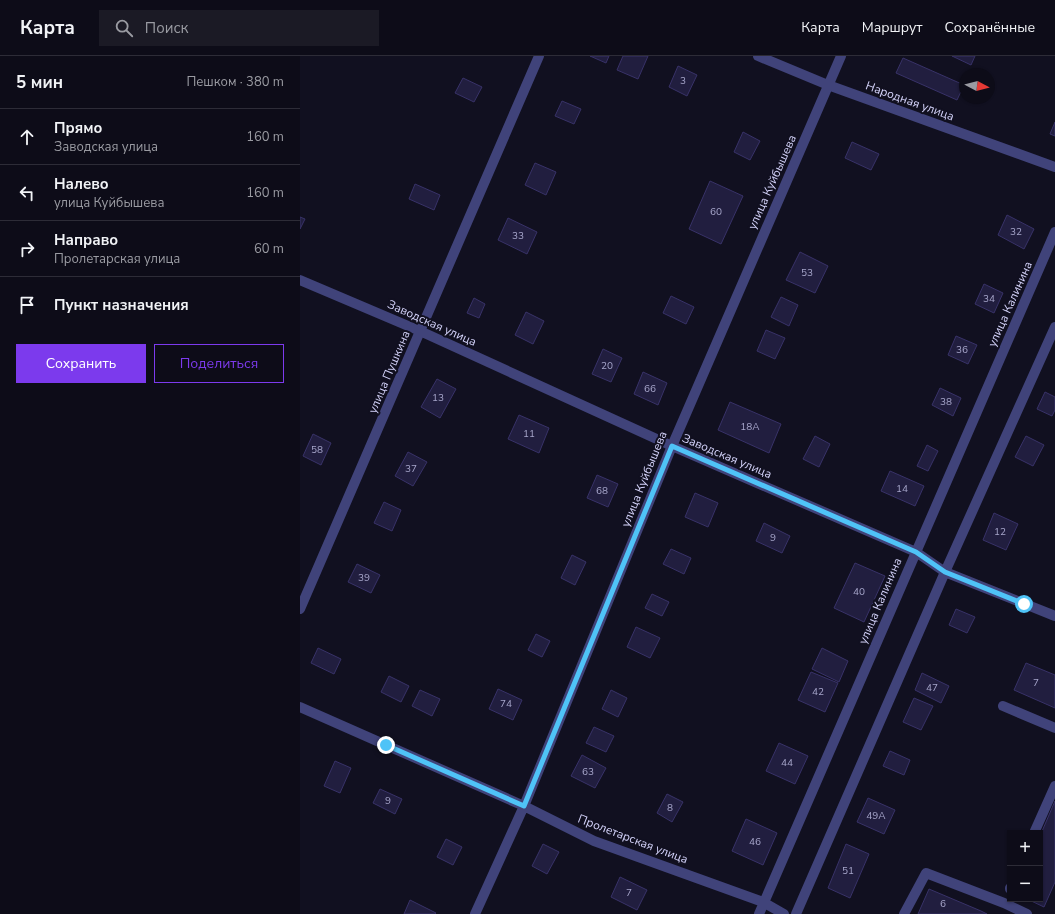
<!DOCTYPE html>
<html lang="ru">
<meta charset="utf-8">
<style>
body{margin:0;font-family:"Nunito Sans",sans-serif;background:#1b1a25;color:#f1f3f6}
.controls{position:absolute;right:12px;bottom:12px;display:grid;overflow:hidden;border-radius:0px;box-shadow:0 1px 3px #0004}
.controls button{width:36px;height:36px;display:grid;place-items:center;padding:0;border:0;border-bottom:1px solid #2d2c37;background:#0d0c18;color:#f1f3f6;font:20px sans-serif}
.compass{position:absolute;left:659px;top:12px;width:36px;height:36px;border-radius:50%;background:#0d0c18;box-shadow:0 1px 3px #0004;rotate:97deg}
.stop{position:absolute;width:12px;height:12px;margin:-9px;border:3px solid #4fc3f7;border-radius:50%;background:#fff}
.stop.end{background:#4fc3f7;border-color:#fff;box-shadow:0 1px 4px #0008}
.list{margin:0;padding:0;list-style:none}
h2{display:flex;justify-content:space-between;align-items:center;height:52px;margin:0;padding:0 16px;font-size:17px}
h2 small{font-size:13px;font-weight:400;color:#9a9ba2}
.list li{display:grid;grid-template-columns:26px 1fr auto;gap:12px;align-items:center;box-sizing:border-box;height:56px;padding:0 16px;border-top:1px solid #2d2c37}
.list b{display:block;font-size:15px;white-space:nowrap}
.list p{margin:0;font-size:13px;white-space:nowrap;color:#9a9ba2}
.list em{font-size:13px;font-style:normal;color:#9a9ba2}
.actions{display:flex;gap:8px;padding:12px 16px}
.actions a{flex:1;padding:9px 0;border:1px solid #7c3aed;border-radius:0px;text-align:center;font-size:14px;color:#7c3aed}
.actions .main{background:#7c3aed;color:#fff}
.icon{flex:none;width:22px;height:22px;fill:none;stroke:currentColor;stroke-width:2;stroke-linecap:round;stroke-linejoin:round}
.map{position:relative;flex:none;width:755px;height:858px;overflow:hidden}
header{display:flex;align-items:center;gap:24px;box-sizing:border-box;height:56px;padding:0 20px;background:#0d0c18;border-bottom:1px solid #2d2c37}
header strong{font-size:19px}
nav{display:flex;gap:22px;margin-inline-start:auto;font-size:14px}
.search{width:280px;height:36px;background:#1b1a25;display:flex;align-items:center;gap:10px;box-sizing:border-box;padding:0 14px;border-radius:0px;color:#9a9ba2;font-size:15px}
main{display:flex}
aside{flex:1;background:#0d0c18}
.map>svg:first-child{display:block}
.building{fill:#211e3f;stroke:#383268}
.lines{fill:none;stroke-linecap:round;stroke-linejoin:round}
.minor{stroke:#40437a;stroke-width:10}
.route{stroke:#4fc3f7;stroke-width:5}
.labels{text-anchor:middle;dominant-baseline:central;stroke-width:4;stroke-linejoin:round;paint-order:stroke}
.number-label{font-size:10px;fill:#a7a6cb}
.street-label{font-size:12px;fill:#d4d3fa;stroke:#111020}
</style>
<header>
<strong>Карта</strong>
<div class="search"><svg class="icon" aria-label="search" viewBox="0 0 24 24"><circle cx="10" cy="10" r="6"/><path d="M15 15l6 6"/></svg>Поиск</div>
<nav><a>Карта</a><a>Маршрут</a><a>Сохранённые</a></nav>
</header>
<main>
<aside>
<h2>5 мин<small>Пешком · 380 m</small></h2>
<ul class="list">
<li><svg class="icon" aria-label="ahead" viewBox="0 0 24 24"><path d="M12 20V5M6 11l6-6 6 6"/></svg><div><b>Прямо</b><p>Заводская улица</p></div><em>160 m</em></li>
<li><svg class="icon" aria-label="left" viewBox="0 0 24 24"><path d="M17 20v-9H6M10 6l-5 5 5 5"/></svg><div><b>Налево</b><p>улица Куйбышева</p></div><em>160 m</em></li>
<li><svg class="icon" aria-label="right" viewBox="0 0 24 24"><path d="M7 20v-9h11M14 6l5 5-5 5"/></svg><div><b>Направо</b><p>Пролетарская улица</p></div><em>60 m</em></li>
<li><svg class="icon" aria-label="arrive" viewBox="0 0 24 24"><path d="M6 21V4h12l-3 4 3 4H6"/></svg><div><b>Пункт назначения</b></div></li>
</ul>
<div class="actions"><a class="main">Сохранить</a><a>Поделиться</a></div>
</aside>
<div class="map">
<svg width="755" height="858" viewBox="0 0 755 858">
<rect width="100%" height="100%" fill="#111020"/>
<path class="building" d="M290,0H309L306,7Z
M323,0H348L338,23L317,14Z
M652,0H675L671,9Z
M603,2L664,29L657,44L596,17Z
M378,10L397,19L387,40L369,31Z
M163,22L182,31L174,46L155,37Z
M262,45L281,53L274,68L255,60Z
M755,66V80L750,78Z
M443,76L460,85L450,104L434,96Z
M552,86L579,98L571,114L545,102Z
M235,107L256,116L246,139L225,129Z
M410,125L443,140L421,188L389,173Z
M115,128L140,139L134,154L109,143Z
M707,159L734,173L724,193L698,179Z
M0,161L5,163L0,173Z
M208,162L237,176L227,198L198,184Z
M500,196L528,210L515,237L486,224Z
M684,228L703,237L694,257L675,248Z
M371,240L394,251L386,268L363,257Z
M481,241L498,249L489,270L471,261Z
M174,242L185,248L179,262L167,257Z
M226,256L244,265L233,288L215,279Z
M466,274L485,282L475,303L457,295Z
M656,280L677,289L668,308L648,299Z
M303,293L322,302L311,326L292,318Z
M343,316L367,327L358,349L334,338Z
M137,323L156,333L140,362L121,351Z
M640,332L661,342L653,360L632,349Z
M745,336L755,341V354L752,360L737,353Z
M430,346L481,368L469,397L418,374Z
M219,359L249,372L239,397L208,383Z
M13,378L31,387L21,409L3,400Z
M515,380L530,388L519,411L503,403Z
M726,380L744,389L733,410L715,401Z
M627,389L638,395L628,415L617,410Z
M108,396L127,406L113,430L95,420Z
M590,415L624,430L615,450L581,435Z
M297,419L318,428L308,451L287,442Z
M395,437L418,447L408,471L385,461Z
M84,446L101,454L92,475L74,467Z
M694,457L718,468L706,494L683,484Z
M464,467L490,480L482,497L456,485Z
M371,493L391,502L384,518L363,508Z
M272,499L286,506L275,529L261,522Z
M555,507L585,520L564,566L534,552Z
M57,508L80,519L71,537L48,526Z
M352,538L369,546L362,560L345,552Z
M656,553L675,561L667,577L649,569Z
M336,571L360,582L350,602L327,591Z
M236,578L250,585L242,601L228,594Z
M18,592L41,603L34,618L11,607Z
M522,592L548,605L539,626L512,613Z
M726,607L755,619V652L714,634Z
M511,616L538,627L525,656L498,644Z
M622,617L649,630L641,647L615,634Z
M89,620L109,630L101,646L81,636Z
M198,633L222,644L213,664L189,653Z
M120,634L140,643L132,660L112,650Z
M311,634L327,642L318,661L302,653Z
M614,642L633,650L621,674L603,666Z
M294,671L314,680L306,696L286,687Z
M479,687L508,700L495,728L466,715Z
M590,695L610,704L604,719L583,710Z
M282,699L306,712L295,732L271,720Z
M35,705L51,712L40,737L24,730Z
M80,733L102,743L95,758L73,747Z
M367,738L383,746L372,766L357,757Z
M568,742L595,754L584,778L557,766Z
M755,745V826L744,851L727,843H740V780Z
M446,763L477,777L463,809L432,795Z
M146,783L162,791L153,809L137,801Z
M243,788L259,796L247,818L232,810Z
M546,788L569,798L550,842L528,832Z
M320,821L347,834L337,854L311,841Z
M629,833L681,855L687,858H618Z
M110,844L136,857L135,858H104Z"/>
<g class="lines">
<path class="minor" d="M458,0L528,29L755,111
M0,224L120,275L372,390L616,496L645,516L755,560
M0,553L239,0
M703,650L755,672
M0,651L224,750L294,785L463,846L484,858
M734,777L755,730
M710,833V832
M175,858L224,750L372,390L541,0
M459,858L755,176
M496,858L645,516L755,271
M604,858L626,817L704,847L727,858"/>
</g>
<g class="lines">
<path class="route" d="M86,689L224,750L372,390L616,496L645,516L724,548"/>
</g>
<g class="labels">
<g class="number-label">
<text x="383" y="25">3</text>
<text x="416" y="156">60</text>
<text x="716" y="176">32</text>
<text x="218" y="180">33</text>
<text x="507" y="217">53</text>
<text x="689" y="243">34</text>
<text x="662" y="294">36</text>
<text x="307" y="310">20</text>
<text x="350" y="333">66</text>
<text x="138" y="342">13</text>
<text x="646" y="346">38</text>
<text x="450" y="371">18А</text>
<text x="229" y="378">11</text>
<text x="17" y="394">58</text>
<text x="111" y="413">37</text>
<text x="602" y="433">14</text>
<text x="302" y="435">68</text>
<text x="700" y="476">12</text>
<text x="473" y="482">9</text>
<text x="64" y="522">39</text>
<text x="559" y="536">40</text>
<text x="736" y="627">7</text>
<text x="632" y="632">47</text>
<text x="518" y="636">42</text>
<text x="206" y="648">74</text>
<text x="487" y="707">44</text>
<text x="288" y="716">63</text>
<text x="88" y="745">9</text>
<text x="370" y="752">8</text>
<text x="576" y="760">49А</text>
<text x="455" y="786">46</text>
<text x="548" y="815">51</text>
<text x="329" y="837">7</text>
<text x="643" y="848">6</text>
</g>
<g class="street-label">
<text transform="translate(610 45) rotate(20)">Народная улица</text>
<text transform="translate(472 126) rotate(-66)">улица Куйбышева</text>
<text transform="translate(710 248) rotate(-66)">улица Калинина</text>
<text transform="translate(132 267) rotate(24)">Заводская улица</text>
<text transform="translate(89 316) rotate(-67)">улица Пушкина</text>
<text transform="translate(427 400) rotate(23)">Заводская улица</text>
<text transform="translate(344 423) rotate(-68)">улица Куйбышева</text>
<text transform="translate(580 545) rotate(-67)">улица Калинина</text>
<text transform="translate(333 783) rotate(21)">Пролетарская улица</text>
</g>
</g>
</svg>
<div class="controls">
<button>+</button>
<button>−</button>
</div>
<svg class="compass" viewBox="-18 -18 36 36"><path d="M0-13l5 13h-10z" fill="#e53935"/><path d="M0 13l5-13h-10z" fill="#9a9ba2"/></svg>
<div class="stop" style="left:724px;top:548px"></div>
<div class="stop end" style="left:86px;top:689px"></div>
</div>
</main>
